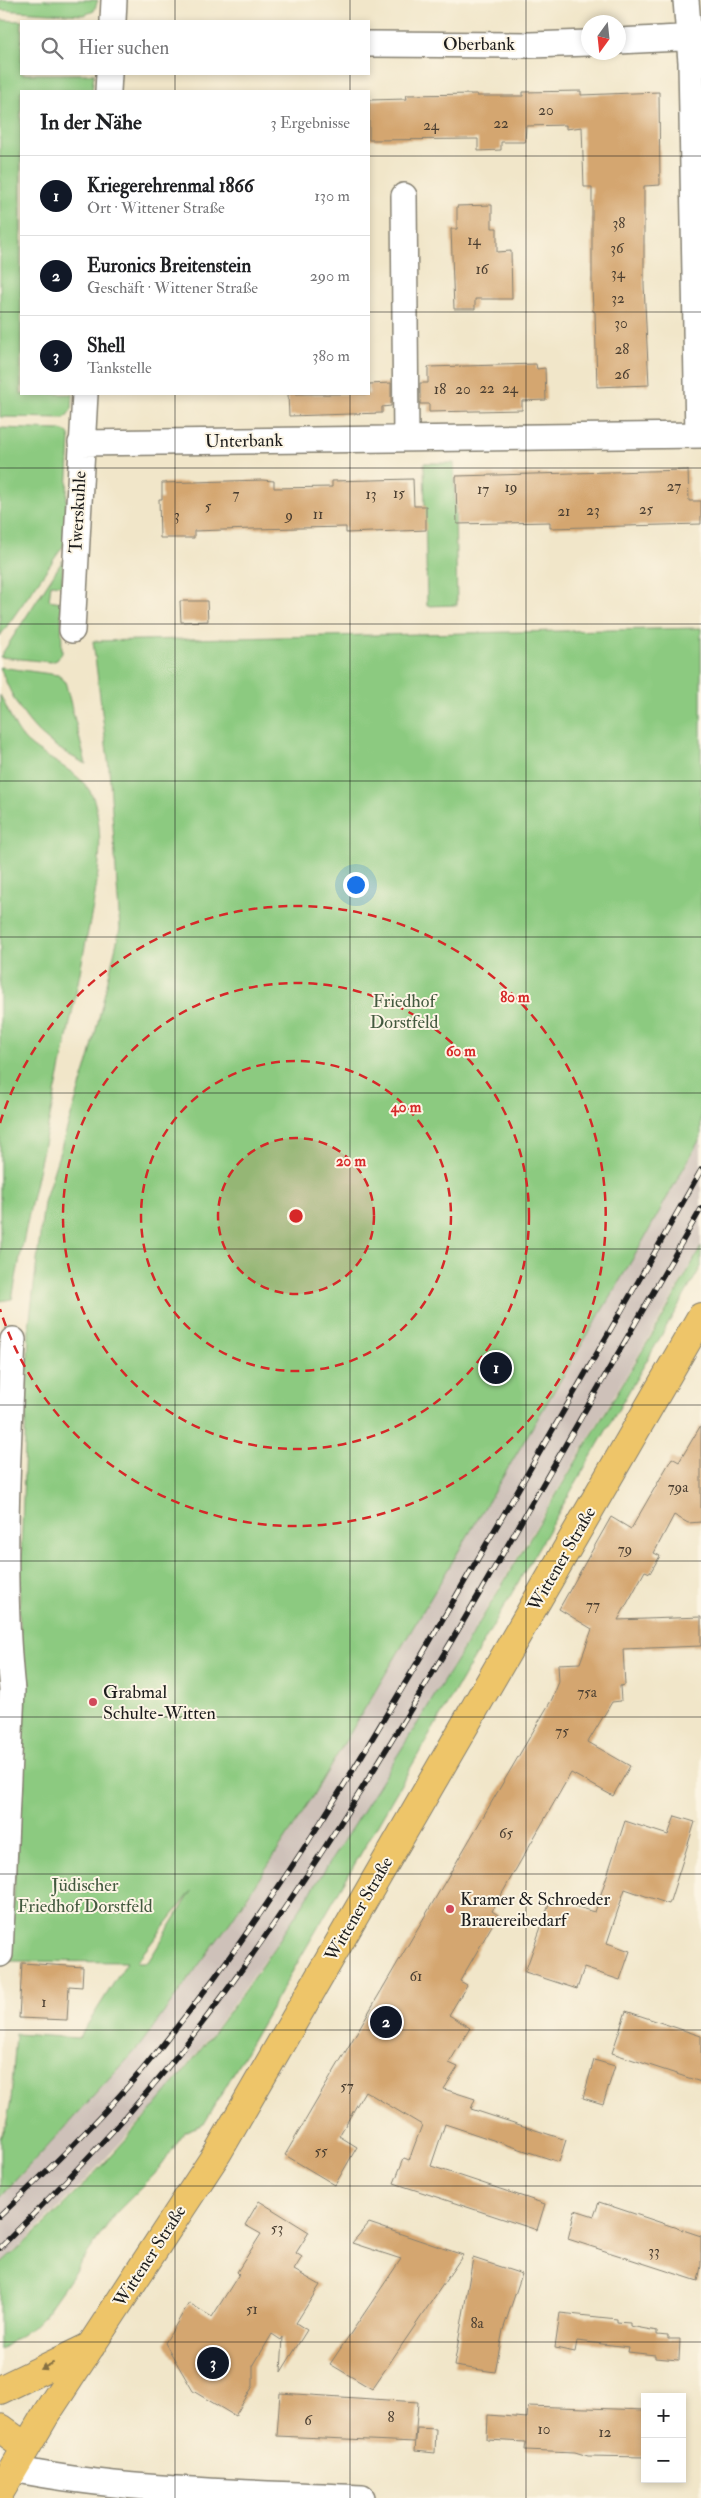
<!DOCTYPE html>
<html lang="de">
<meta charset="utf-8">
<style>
body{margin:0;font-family:"IM FELL Double Pica",serif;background:#f2f2f2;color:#202124}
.controls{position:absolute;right:15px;bottom:15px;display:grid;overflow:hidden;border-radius:0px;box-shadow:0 2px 8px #0003}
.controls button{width:45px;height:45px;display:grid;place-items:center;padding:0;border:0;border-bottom:1px solid #e0e0e0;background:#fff;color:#202124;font:25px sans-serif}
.compass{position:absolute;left:581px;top:15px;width:45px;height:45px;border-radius:50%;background:#fff;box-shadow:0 2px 8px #0003;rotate:195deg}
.you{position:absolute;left:355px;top:884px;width:18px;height:18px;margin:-12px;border:4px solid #fff;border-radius:50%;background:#1a73e8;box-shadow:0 0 0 8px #1a73e833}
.badge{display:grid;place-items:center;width:32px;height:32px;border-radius:50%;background:#111827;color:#fff;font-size:16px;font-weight:700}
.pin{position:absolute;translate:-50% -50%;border:2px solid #fff;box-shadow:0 1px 5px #0006}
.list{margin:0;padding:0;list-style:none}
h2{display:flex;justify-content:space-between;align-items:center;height:65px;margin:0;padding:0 20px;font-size:21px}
h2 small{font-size:16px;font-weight:400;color:#757577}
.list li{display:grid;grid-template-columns:32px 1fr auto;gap:15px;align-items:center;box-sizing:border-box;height:80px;padding:0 20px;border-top:1px solid #e0e0e0}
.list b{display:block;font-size:19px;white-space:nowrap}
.list p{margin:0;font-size:16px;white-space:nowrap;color:#757577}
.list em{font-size:16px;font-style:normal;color:#757577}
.icon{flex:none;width:28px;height:28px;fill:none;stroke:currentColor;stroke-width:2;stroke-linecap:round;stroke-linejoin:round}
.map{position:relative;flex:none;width:701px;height:2498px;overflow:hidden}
.search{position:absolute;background:#fff;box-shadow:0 2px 8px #0003;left:20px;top:20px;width:350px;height:55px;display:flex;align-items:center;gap:12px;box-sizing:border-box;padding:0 18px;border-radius:0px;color:#757577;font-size:19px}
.panel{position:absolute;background:#fff;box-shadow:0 2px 8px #0003;left:20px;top:90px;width:350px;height:305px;border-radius:0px}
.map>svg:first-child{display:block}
.industrial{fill:#cec1b9}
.green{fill:#8cca80;stroke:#54734e;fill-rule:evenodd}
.building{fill:#d4a66f}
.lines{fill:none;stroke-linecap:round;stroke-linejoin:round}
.minor-casing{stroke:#868172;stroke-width:28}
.major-casing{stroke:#868172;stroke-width:30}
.minor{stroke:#fff;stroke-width:25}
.major{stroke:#eec569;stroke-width:28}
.rail-casing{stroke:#1c1c1c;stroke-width:5.5}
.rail{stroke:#fcf5e5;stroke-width:4;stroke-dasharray:11;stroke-linecap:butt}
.oneway{fill:#857042}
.grid{fill:none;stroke:#1c1c1c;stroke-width:1;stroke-opacity:0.55}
.ring{fill:none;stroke:#d62828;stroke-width:2.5;stroke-dasharray:9 6}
.poi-dot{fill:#d1495b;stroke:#fcf5e5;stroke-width:2}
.labels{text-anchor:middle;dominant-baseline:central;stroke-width:4;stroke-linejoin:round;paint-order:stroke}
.number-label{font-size:15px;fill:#4a3e31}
.street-label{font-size:18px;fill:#1c1c1c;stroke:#fcf5e5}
.park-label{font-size:18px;fill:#43593f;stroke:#fcf5e5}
.poi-label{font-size:18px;fill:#1c1c1c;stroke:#fcf5e5;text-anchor:start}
.centre{fill:#d62828;stroke:#fcf5e5;stroke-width:2.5}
.ring-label{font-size:15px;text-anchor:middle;font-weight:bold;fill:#d62828;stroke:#fcf5e5;stroke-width:4;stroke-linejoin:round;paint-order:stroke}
</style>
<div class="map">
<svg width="701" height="2498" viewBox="0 0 701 2498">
<rect width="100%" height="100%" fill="#fcf5e5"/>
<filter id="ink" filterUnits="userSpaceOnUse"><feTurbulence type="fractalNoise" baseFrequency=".02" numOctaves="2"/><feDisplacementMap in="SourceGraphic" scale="10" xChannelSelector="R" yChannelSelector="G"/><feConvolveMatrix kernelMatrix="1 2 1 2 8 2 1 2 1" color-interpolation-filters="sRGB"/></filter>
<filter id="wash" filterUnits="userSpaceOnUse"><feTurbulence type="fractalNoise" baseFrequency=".0096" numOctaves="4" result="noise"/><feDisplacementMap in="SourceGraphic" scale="20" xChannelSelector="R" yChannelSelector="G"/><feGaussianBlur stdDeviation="1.12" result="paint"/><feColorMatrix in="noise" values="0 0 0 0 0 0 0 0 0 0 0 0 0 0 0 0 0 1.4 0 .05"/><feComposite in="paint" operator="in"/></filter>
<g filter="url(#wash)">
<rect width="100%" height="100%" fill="#f1e6c9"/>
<path class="industrial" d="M701,1137V1246L663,1314L421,1718L302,1907L213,2032L162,2098L82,2184L0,2266V2198L138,2048L231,1922L302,1815L635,1255Z"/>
<path class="green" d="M0,0H98L94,11L84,15L0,10Z
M0,20L22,21L21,74H94L92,91H21V394H73L72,409L65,418L0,417Z
M0,428L61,430L68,433L70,440L64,545L0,636Z
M424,463H454L457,605L427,606Z
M63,560L62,585L51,584L49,600L61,602L62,653L57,660L51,662L0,657Z
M701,628V1137L635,1255L302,1814L231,1921L138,2048L0,2197V2138L6,2125L11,2100L16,2034L79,2038L127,1962L10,1961L25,1702L19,1613L29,1327L44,1202L90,1055L120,929L109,768L93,641ZM192,1891L148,1962H137V1961Z
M0,667L58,675L65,681L86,764C38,740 19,717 0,667Z
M0,695C8,708 13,727 24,739C42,759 85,771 94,800C109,850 91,912 82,962C61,1075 33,1186 12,1299L0,1301Z
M701,1247V1267L204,2124L186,2131L154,2175L115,2214L46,2313L31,2328L0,2350V2266C57,2214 112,2157 162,2098C245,1999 313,1889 382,1780C479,1627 570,1470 664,1315Z"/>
<g id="blocks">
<path class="building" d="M581,91V95L659,92L660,185L644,186V285L649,385L597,387L595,312L593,311L592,286V187H584L582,127L566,129V125L526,126L525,142H501V150L478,151V139L369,140V100L407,99L406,95L477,94V96H523V92Z
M492,205V228H497V252L511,251L512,299H475V309H454L451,229H457V206Z
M536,364L537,369L545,368L546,400L522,401V410L429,412V404H420V383H428V367Z
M391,383V406L382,407V413L289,416L288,394H369V384Z
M688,470L689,501H701V524L550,528V522L457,524L456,476Z
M413,479L414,506H426V530L346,533V527L252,529L194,531V538H160L159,499H162V483L262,480L274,481V488L332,487V481Z
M180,601H207L208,621L181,622Z
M701,1425V1522L688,1523L674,1515L654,1553L660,1556L650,1573L645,1571L618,1620L701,1617V1646L623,1649L625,1685L620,1686L621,1701L612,1702L588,1742L630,1766L613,1796L571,1773L492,1911L498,1915L460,1981L467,1985L449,2015L470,2028L449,2063L458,2067L444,2089L475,2099L471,2109L566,2140L559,2162L445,2124L431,2166L545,2204L537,2230L394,2183L404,2158L409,2160L422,2125L365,2091L339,2136L357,2147L335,2185L285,2155L552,1699L559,1682L558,1664L580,1663L592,1629L559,1609L611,1517L631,1529L672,1458L679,1462Z
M675,1816L695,1822L669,1904L625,1889L607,1943L630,1951L620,1980L584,1968L577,1989L525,1972L551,1899L595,1912L625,1821L668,1835Z
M22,1963L83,1967L82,1987L69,1986L67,2020L19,2018Z
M626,2011L701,2036V2082L612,2053Z
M594,2060L615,2066L603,2104L583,2098Z
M259,2201L309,2232L296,2253L302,2257L294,2270L320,2285L296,2323L307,2330L281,2372L283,2337L281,2340L272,2334L253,2366V2386L235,2416L193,2391L165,2343L189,2303L212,2317L239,2274L237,2272L261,2234L245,2225Z
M599,2202L701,2236V2266L698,2281L568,2239L575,2210L594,2216Z
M369,2223L463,2255L372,2389L330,2364L401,2259L352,2243Z
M473,2258L522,2274L503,2330L495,2372L454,2366Z
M560,2313L617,2319V2322L630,2323V2326L657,2331V2335L668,2336V2339H680L679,2360L655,2358V2355L628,2352L629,2347L577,2341L575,2352L555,2348Z
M280,2393L418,2402L415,2442L277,2436Z
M528,2406L645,2410V2457L588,2456L575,2452L525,2450L526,2442L487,2440L488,2415L527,2418Z
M417,2428L436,2429L435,2453L415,2451Z"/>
</g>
</g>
<g filter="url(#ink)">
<use href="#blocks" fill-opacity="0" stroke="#868172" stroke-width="1"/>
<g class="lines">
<g class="minor-casing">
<path id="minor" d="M686,0L691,62L698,435
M113,21L114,0
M618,41L701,37
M369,44L531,45L588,43
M108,91L109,74
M404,196L406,439
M81,443L701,435
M72,630L85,394
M0,1954L12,1690C0,1577 8,1454 13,1340
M13,2469C128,2492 245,2492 362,2498"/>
</g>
<g class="major-casing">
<path id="major" d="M0,2390L91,2346
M0,2428L26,2447
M0,2492L46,2414L218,2152L701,1317"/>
</g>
<use href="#minor" class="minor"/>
<use href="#major" class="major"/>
<g class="rail-casing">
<path id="rail" d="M0,2216C49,2169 98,2122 142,2070C271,1916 373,1740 473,1567C550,1435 627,1303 701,1170
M0,2248C56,2191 113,2134 164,2072C276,1933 370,1779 461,1625C542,1487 621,1348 701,1209"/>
</g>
<use href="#rail" class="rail"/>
</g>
<defs><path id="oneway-solid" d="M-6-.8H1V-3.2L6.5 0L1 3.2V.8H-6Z" transform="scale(1.25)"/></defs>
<use class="oneway" href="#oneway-solid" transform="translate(47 2366) rotate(153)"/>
</g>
<path class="grid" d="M175,0V21M350,0V21M526,0V2498M175,74V91M350,74V91M0,156H21M369,156H701M0,312H21M369,312H701M175,394V2498M350,394V2498M0,468H701M0,624H701M0,781H701M0,937H701M0,1093H701M0,1249H701M0,1405H701M0,1561H701M0,1717H701M0,1874H701M0,2030H701M0,2186H701M0,2342H701"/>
<circle cx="296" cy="1216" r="78" fill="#d62828" fill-opacity=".12"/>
<g class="ring">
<circle cx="296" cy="1216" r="78"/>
<circle cx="296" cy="1216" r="155"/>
<circle cx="296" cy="1216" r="233"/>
<path d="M0 1123A310 310 0 1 1 0 1309"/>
</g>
<g class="poi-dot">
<circle cx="93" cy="1702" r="5"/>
<circle cx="450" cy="1909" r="5"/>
</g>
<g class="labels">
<g class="number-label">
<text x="546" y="110">20</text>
<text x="501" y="123">22</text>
<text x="431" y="125">24</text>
<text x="619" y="223">38</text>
<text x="474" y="240">14</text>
<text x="617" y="248">36</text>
<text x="482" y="269">16</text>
<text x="618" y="273">34</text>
<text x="618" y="298">32</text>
<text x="621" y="323">30</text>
<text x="622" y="349">28</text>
<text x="622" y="374">26</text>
<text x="487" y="388">22</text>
<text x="510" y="388">24</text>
<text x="440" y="389">18</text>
<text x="463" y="389">20</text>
<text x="674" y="486">27</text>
<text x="511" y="487">19</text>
<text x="483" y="489">17</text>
<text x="399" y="493">15</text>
<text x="236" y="494">7</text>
<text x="371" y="494">13</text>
<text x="208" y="506">5</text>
<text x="646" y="509">25</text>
<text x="593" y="510">23</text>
<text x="564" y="511">21</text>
<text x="318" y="514">11</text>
<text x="177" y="515">3</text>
<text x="289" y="515">9</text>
<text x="678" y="1487">79a</text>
<text x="625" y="1549">79</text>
<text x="593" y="1605">77</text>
<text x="587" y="1692">75a</text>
<text x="562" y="1731">75</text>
<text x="506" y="1833">65</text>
<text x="416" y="1976">61</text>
<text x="44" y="2002">1</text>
<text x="347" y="2086">57</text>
<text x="321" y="2151">55</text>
<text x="277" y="2228">53</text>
<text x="654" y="2251">33</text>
<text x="252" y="2309">51</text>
<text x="477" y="2323">8a</text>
<text x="391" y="2417">8</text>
<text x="308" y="2420">6</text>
<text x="544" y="2429">10</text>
<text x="605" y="2432">12</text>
</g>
<g class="street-label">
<text x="479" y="44">Oberbank</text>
<text transform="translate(244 441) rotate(-1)">Unterbank</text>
<text transform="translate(78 512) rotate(-87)">Twerskuhle</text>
<text transform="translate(562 1559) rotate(-60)">Wittener Straße</text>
<text transform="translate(359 1909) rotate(-60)">Wittener Straße</text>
<text transform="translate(150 2256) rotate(-57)">Wittener Straße</text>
</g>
<g class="park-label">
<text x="404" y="1001">Friedhof<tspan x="404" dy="21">Dorstfeld</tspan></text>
<text x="85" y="1885">Jüdischer<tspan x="85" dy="21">Friedhof Dorstfeld</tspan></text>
</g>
<g class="poi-label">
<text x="103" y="1692">Grabmal<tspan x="103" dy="21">Schulte-Witten</tspan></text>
<text x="460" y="1899">Kramer &amp; Schroeder<tspan x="460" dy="21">Brauereibedarf</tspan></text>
</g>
</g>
<circle cx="296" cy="1216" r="8" class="centre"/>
<g class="ring-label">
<text x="515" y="1002">80 m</text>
<text x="461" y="1056">60 m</text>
<text x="406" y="1112">40 m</text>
<text x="351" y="1166">20 m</text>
</g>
</svg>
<div class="controls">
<button>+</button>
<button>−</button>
</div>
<svg class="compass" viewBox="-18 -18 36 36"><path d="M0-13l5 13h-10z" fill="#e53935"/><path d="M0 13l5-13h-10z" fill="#757577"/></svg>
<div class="you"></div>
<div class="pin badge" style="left:496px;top:1368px">1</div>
<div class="pin badge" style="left:386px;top:2022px">2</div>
<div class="pin badge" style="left:213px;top:2363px">3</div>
<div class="search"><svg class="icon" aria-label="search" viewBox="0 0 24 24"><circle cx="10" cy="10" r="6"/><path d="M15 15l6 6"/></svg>Hier suchen</div>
<section class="panel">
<h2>In der Nähe<small>3 Ergebnisse</small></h2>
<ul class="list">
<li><span class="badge">1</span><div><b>Kriegerehrenmal 1866</b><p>Ort · Wittener Straße</p></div><em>130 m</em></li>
<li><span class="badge">2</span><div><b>Euronics Breitenstein</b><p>Geschäft · Wittener Straße</p></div><em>290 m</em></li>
<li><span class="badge">3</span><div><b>Shell</b><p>Tankstelle</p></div><em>380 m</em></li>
</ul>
</section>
</div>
